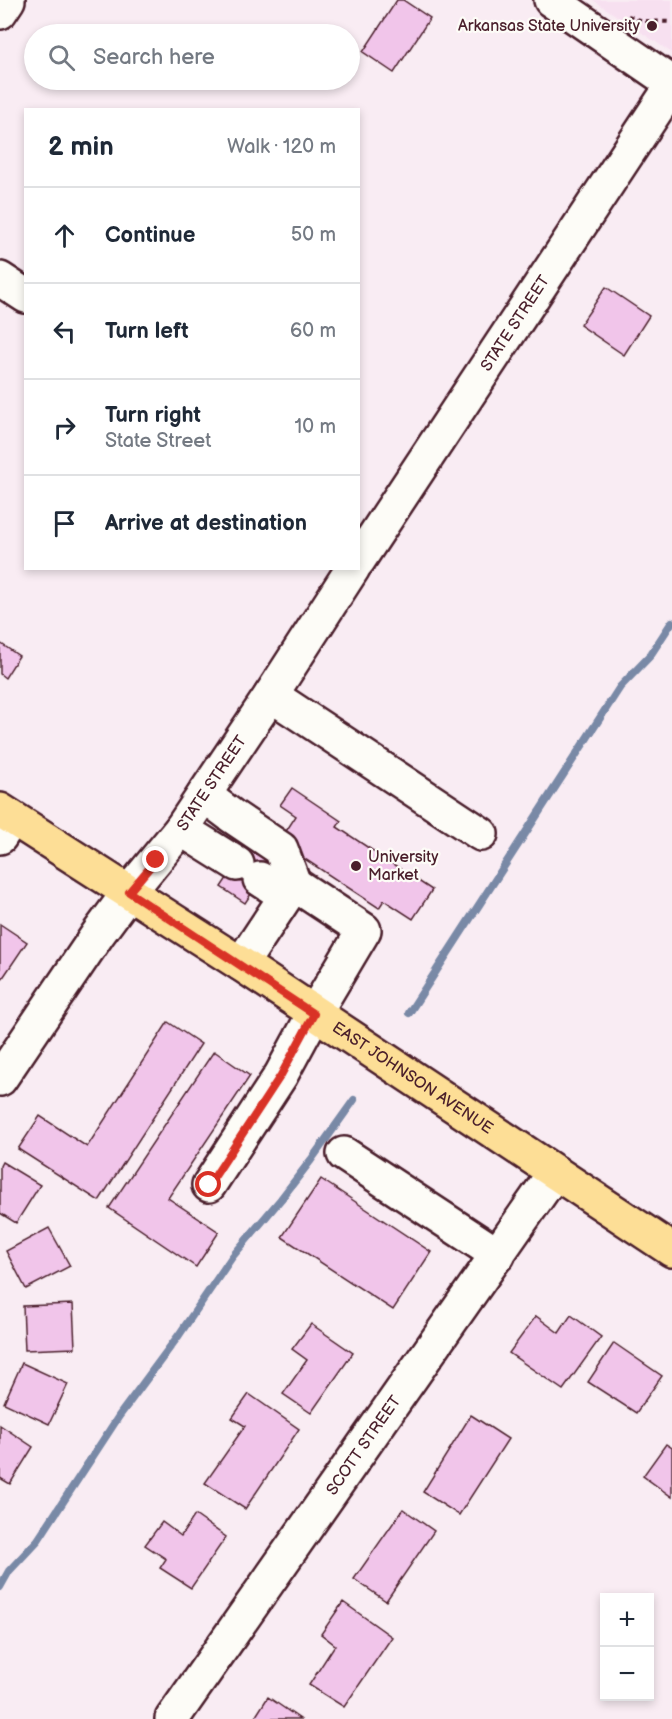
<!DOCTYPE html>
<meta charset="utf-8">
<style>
body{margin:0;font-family:"Balsamiq Sans",sans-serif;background:#f2f2f3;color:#1f2937}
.controls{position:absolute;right:18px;bottom:18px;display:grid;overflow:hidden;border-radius:0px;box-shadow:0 3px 9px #0003}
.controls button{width:54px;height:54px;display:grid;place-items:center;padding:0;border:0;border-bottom:2px solid #e0e1e3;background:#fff;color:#1f2937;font:30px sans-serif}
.stop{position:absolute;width:18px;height:18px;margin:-14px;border:4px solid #d93025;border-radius:50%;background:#fff}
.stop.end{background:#d93025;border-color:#fff;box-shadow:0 2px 6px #0008}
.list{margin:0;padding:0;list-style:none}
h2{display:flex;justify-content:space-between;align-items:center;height:78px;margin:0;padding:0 24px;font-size:26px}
h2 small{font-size:20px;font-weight:400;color:#747a83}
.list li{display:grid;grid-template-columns:39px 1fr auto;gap:18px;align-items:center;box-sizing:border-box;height:96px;padding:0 24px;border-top:2px solid #e0e1e3}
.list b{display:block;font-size:22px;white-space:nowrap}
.list p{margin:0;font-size:20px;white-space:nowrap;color:#747a83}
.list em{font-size:20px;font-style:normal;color:#747a83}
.icon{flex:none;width:33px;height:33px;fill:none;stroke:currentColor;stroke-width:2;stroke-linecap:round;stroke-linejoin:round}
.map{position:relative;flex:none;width:672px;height:1719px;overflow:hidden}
.search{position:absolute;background:#fff;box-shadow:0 3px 9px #0003;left:24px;top:24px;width:336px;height:66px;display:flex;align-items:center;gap:15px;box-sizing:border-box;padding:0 21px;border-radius:33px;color:#747a83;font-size:22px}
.panel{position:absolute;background:#fff;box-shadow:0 3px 9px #0003;left:24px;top:108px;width:336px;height:462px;border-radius:0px}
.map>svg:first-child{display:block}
.built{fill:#f7e0f0}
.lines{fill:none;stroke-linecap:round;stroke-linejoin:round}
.stream{stroke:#7989a6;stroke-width:8}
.building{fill:#f1c5ea;stroke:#4a1f2b;stroke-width:1.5}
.minor-casing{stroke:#4a1f2b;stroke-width:38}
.major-casing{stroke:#4a1f2b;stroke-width:38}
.path{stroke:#4a1f2b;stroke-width:4;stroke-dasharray:4.5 4.5;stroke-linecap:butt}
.minor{stroke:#fdfcf7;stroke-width:33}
.major{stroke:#fdde96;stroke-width:33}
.route{stroke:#d93025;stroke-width:8}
.poi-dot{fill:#4a1f2b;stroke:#fdfcf7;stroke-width:2}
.labels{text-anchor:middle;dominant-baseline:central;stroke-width:4.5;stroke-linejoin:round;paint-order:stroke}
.poi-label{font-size:16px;fill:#4a1f2b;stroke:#fdfcf7;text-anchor:end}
.street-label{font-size:16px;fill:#4a1f2b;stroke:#fdfcf7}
</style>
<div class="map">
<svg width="672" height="1719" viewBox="0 0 672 1719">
<rect width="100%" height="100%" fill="#f9ecf3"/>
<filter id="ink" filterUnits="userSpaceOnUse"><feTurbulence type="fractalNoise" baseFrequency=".0167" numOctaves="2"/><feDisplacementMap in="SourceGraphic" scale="12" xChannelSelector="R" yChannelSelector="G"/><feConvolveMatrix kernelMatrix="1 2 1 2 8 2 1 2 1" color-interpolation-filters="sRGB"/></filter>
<g filter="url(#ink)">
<path class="built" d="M593,0H672V53Z"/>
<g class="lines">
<path class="stream" d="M409,1013L620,687L649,657L672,622
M0,1587L9,1571L38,1540L119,1416L179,1335L232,1257L281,1199L311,1160L354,1100"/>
</g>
<path class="building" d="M397,0H403L430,18L394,73L363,52Z
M606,287L649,316L624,355L580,325Z
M0,643L19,656L5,678L0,674Z
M292,788L341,821L337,827L432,890L413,919L384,900L379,908L279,842L296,816L280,805Z
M254,838L278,854L245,903L221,887Z
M0,924L27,942L0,982Z
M168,1022L201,1044L99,1201L18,1149L40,1116L87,1147Z
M214,1051L250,1076L168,1198L219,1232L196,1267L109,1208Z
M2,1162L40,1185L16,1223L0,1213V1166Z
M321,1179L431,1252L393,1310L282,1237Z
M49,1228L70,1266L26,1289L6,1251Z
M73,1304L75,1348L25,1350L23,1306Z
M571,1315L601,1337L563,1390L509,1353L536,1316L559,1333Z
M311,1324L353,1353L311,1413L283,1394L307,1360L292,1349Z
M614,1343L662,1376L636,1413L588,1382Z
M22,1363L68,1384L49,1424L4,1403Z
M249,1394L299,1429L245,1509L205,1483L245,1426L232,1418Z
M471,1415L508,1439L459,1515L423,1492Z
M0,1425L33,1447L10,1484L0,1478Z
M666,1444L672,1448V1497L643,1476Z
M403,1509L434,1531L386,1601L354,1579Z
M195,1515L226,1537L191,1588L160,1568L166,1559L145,1545L162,1522L181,1536Z
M343,1602L392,1637L344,1707L309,1685L335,1645L321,1634Z
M268,1697L300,1719H254Z"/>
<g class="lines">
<g class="minor-casing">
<g id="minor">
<path d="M551,0L672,83"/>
<path d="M0,12L8,0"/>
<path d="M0,279L26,296"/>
<path id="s1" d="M358,561L672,86"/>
<path d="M271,695L481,834"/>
<path d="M204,795L232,816L281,849L294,884"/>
<path d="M181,829L237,864"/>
<path d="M0,837L12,818"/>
<path d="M260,879L286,896"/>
<path id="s2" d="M0,1079L98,934L129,892L181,829L271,695L353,568"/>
<path d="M344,1154L498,1255"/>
<path d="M209,1185L281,1075L314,1014L364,930L294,884L241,964"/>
<path id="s3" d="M172,1719L555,1172"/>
</g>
</g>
<g class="major-casing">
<g id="major">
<path id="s4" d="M0,810L241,964L672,1250"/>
</g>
</g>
<path class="path" d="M628,16L643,21L672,22"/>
<use href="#minor" class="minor"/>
<use href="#major" class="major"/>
</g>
</g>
<g class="lines" filter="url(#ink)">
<path class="route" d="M156,860L129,892L314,1014L281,1075L209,1185"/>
</g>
<g class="poi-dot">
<circle cx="652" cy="26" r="6"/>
<circle cx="356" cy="866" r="6"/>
</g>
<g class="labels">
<g class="poi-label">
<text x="640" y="26">Arkansas State University</text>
<text x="368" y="857" text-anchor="start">University<tspan x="368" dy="18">Market</tspan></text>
</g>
<g class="street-label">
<text stroke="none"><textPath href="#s1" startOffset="285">STATE STREET</textPath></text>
<text stroke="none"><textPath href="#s2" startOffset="364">STATE STREET</textPath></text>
<text stroke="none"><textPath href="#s4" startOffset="492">EAST JOHNSON AVENUE</textPath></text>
<text stroke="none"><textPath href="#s3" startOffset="334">SCOTT STREET</textPath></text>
</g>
</g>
</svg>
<div class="controls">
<button>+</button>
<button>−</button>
</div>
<div class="stop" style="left:209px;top:1185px"></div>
<div class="stop end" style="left:156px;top:860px"></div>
<div class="search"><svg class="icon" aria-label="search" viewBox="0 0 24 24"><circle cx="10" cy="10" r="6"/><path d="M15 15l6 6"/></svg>Search here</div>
<section class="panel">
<h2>2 min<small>Walk · 120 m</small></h2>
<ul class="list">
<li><svg class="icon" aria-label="ahead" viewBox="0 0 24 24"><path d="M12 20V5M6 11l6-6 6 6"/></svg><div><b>Continue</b></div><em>50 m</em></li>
<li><svg class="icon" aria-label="left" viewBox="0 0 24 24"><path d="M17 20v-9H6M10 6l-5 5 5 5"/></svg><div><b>Turn left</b></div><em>60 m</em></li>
<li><svg class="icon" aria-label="right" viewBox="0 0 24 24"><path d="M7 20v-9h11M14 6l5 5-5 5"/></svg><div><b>Turn right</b><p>State Street</p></div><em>10 m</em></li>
<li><svg class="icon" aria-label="arrive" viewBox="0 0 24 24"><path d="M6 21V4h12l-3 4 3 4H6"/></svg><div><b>Arrive at destination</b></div></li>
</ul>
</section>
</div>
